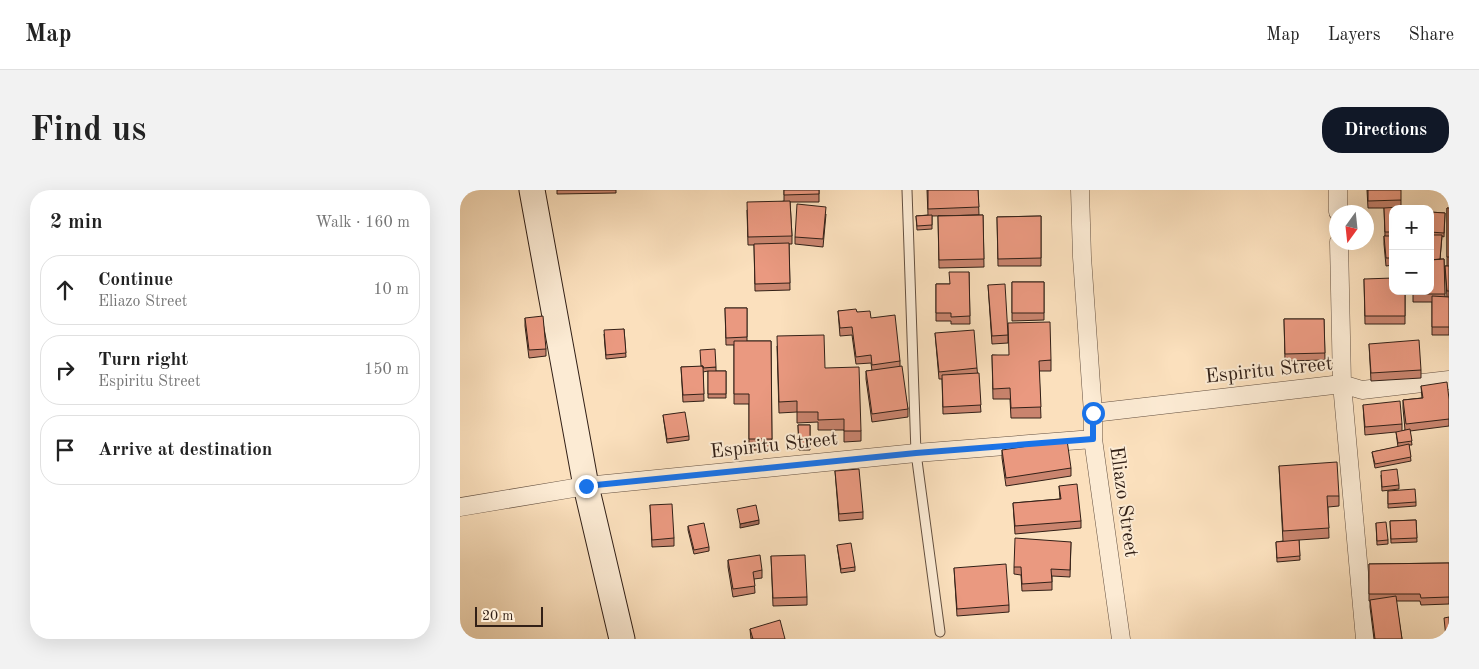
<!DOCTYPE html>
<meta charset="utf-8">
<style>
body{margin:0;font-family:"Old Standard TT",serif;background:#f2f2f2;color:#222}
.controls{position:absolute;right:15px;top:15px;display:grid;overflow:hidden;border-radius:10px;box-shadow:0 5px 20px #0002}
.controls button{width:45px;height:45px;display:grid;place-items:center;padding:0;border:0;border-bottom:1px solid #e0e0e0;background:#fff;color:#222;font:25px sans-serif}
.compass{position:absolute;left:869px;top:15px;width:45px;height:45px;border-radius:50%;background:#fff;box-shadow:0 5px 20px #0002;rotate:195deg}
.scale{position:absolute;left:15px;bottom:12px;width:68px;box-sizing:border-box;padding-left:5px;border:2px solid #322017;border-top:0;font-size:14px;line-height:18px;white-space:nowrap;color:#322017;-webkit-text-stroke:4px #fcebd4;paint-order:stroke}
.stop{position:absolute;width:15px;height:15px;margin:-11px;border:4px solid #1a73e8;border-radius:50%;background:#fff}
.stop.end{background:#1a73e8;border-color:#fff;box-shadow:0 1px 5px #0008}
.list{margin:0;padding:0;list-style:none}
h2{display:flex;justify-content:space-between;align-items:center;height:65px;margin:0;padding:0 20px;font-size:21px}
h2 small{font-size:16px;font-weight:400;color:#767676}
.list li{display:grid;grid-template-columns:32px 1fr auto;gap:15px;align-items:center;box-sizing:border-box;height:70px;margin:0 10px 10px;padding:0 10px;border:1px solid #e0e0e0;border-radius:20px}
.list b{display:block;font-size:19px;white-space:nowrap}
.list p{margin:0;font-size:16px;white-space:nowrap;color:#767676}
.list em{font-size:16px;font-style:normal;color:#767676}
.icon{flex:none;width:28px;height:28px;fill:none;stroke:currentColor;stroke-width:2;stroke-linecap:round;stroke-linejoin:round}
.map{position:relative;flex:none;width:989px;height:449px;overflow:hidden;border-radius:20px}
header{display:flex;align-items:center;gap:30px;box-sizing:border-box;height:70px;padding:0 25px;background:#fff;border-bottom:1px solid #e0e0e0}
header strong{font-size:24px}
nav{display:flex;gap:28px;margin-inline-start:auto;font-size:18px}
.intro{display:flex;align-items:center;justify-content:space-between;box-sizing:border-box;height:120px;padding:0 30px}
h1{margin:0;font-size:35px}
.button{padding:12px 22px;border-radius:20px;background:#111827;color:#fff;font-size:18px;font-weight:700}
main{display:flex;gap:30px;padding:0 30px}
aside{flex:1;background:#fff;border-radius:20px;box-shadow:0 5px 20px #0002}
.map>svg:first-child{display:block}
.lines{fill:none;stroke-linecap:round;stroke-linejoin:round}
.lane-casing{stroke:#645040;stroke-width:11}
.street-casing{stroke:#645040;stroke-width:19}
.secondary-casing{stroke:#322017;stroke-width:27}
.lane{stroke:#fcebd4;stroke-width:9}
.street{stroke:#fcebd4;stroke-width:18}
.secondary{stroke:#fcebd4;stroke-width:25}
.wall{fill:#c9846e;stroke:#322017}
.shaded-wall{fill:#a46b5a;stroke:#322017}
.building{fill:#ea9980;stroke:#322017}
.route{stroke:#1a73e8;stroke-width:6}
.labels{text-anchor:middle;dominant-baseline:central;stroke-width:4;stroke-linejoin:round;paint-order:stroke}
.street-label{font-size:20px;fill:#322017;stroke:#fcebd4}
</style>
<header>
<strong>Map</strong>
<nav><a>Map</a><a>Layers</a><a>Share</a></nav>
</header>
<div class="intro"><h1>Find us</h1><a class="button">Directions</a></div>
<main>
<aside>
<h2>2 min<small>Walk · 160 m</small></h2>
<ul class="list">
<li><svg class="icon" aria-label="ahead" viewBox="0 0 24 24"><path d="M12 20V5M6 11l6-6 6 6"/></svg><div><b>Continue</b><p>Eliazo Street</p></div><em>10 m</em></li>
<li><svg class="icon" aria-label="right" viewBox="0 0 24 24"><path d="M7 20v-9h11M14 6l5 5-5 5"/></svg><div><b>Turn right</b><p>Espiritu Street</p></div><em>150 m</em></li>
<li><svg class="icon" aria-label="arrive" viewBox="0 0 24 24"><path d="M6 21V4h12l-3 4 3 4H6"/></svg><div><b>Arrive at destination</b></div></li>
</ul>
</aside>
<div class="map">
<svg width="989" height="449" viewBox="0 0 989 449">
<rect width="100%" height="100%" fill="#fbe0bd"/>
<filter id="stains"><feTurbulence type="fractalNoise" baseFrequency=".004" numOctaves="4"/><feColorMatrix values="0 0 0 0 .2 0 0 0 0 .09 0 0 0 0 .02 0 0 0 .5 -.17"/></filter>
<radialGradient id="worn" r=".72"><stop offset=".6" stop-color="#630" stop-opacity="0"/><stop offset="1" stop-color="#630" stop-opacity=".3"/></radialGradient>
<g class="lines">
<g class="lane-casing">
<path id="lane" d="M447,0L456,263L480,442"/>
</g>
<g class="street-casing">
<path id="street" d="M620,0L622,67L633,223V249L661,449
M878,0V22
M879,52L882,194L905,449
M633,223L882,194L902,200L989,190
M0,317L126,296L456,263L633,249"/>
</g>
<g class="secondary-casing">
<path id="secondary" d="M72,0L126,296L162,449"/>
</g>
<use href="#lane" class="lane"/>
<use href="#street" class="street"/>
<use href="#secondary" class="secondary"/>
</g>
<path class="wall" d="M97,0H156V3L97,4Z
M324,0H359V12H330L332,46V54H329L330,100L295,101L294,55H288L287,20L324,11Z
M467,0H518L519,25L472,26V39L457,40L456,26L468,25Z
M907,0L941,10V17L933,19V75L926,76L924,54V46H925L924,18H908Z
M987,18H989V145H972V112H953V101H970V22L985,23L984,47L982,46L980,69H984L985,107H987L985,76H987Z
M366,24L363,57L335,54V47Z
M523,25L524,77L479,78L478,26Z
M581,26V76H538L537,27Z
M509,82L510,134H491V131H476V94H490Z
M904,89L945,101V134H905Z
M552,92H584V130L552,131Z
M528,95L548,145V153L532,154Z
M265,118H287V151H311L312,260H289V214H274V155H266Z
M378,121L397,122L411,128L440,171V177L448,219V227L412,232L406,189V181H412L411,173L396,174L392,145L380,146Z
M65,128L86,159V166L69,168L65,136Z
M824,129H864L865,170L825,171Z
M164,139L166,167L146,169L144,144Z
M475,143L517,178L521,222L483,224L482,189H479Z
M909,154L961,180V188L911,191Z
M317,156L365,178L401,241V251L384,252V240H358V232L337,233V222L319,223Z
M532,165L591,170V181H579L581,228H551L550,209H533Z
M221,177H256V181H266V208H248V181L243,182L244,211L223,212Z
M961,196L989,209V236L950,241L952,255H949L951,271L915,278L912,262L938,257L936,242L905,245L903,215L942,234V241L945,240L943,218V210L962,208Z
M203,225L229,246V250L207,253Z
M338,235H350V260H339Z
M542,260L611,278V286L546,296L542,268Z
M819,276L879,306V316L868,317L869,348L839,350L840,370L817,372L816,352L823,351Z
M375,281L403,322V329L379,331Z
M921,285L939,295V299L922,301Z
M599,296L621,331V338L555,344L553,313L600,309Z
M928,301L956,312V316L928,318Z
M190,315L214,348V356L192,357Z
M956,330L957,352L931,353L930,331Z
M916,333L928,350V354L917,355Z
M228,336L249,357V361L234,364L228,340Z
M611,352L610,387L592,386V400L562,401L561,385L554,384V377Z
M377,355L395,377V381L381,383Z
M311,366L347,407V415L313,416Z
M268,370L302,380V388L294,389L295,403L273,407L268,377Z
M989,373V414L961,415L960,411H936L942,449H914L910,417V411H909V374Z
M494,378L549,415V422L497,426Z
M290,439L325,449H291Z"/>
<path class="shaded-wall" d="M299,330V334L280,338V334Z"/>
<path class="building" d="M324,0H359V4L324,5Z
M468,0H518L519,17L468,19Z
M908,0H941V10L908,11Z
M330,11L332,46L288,47L287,12Z
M337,14L366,17L363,49L335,47Z
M956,16L957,19H933V42H925L924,18Z
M987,18H989V67H987Z
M970,22L985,23L984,43L970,42Z
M472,25V35L457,36L456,26Z
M523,25L524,69L479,70L478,26Z
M581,26V68L538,69L537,27Z
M970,45H982L980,69L970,70Z
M924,46H933V68H926Z
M329,53L330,93L295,94L294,54Z
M984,69L985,104H953V101H970V70Z
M985,76H989V101H987Z
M489,82H509L510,126L491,127V123H476V94H490Z
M933,88V101H945V126H905L904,89Z
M552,92H584V123H552Z
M545,94L548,145L532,146L528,95Z
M972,106L989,107V137H972Z
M265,118H287V147L266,148Z
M396,119L397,122L410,121L411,128L435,125L440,171L412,175L411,165L396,167L392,137L380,138L378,121Z
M83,126L86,159L69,160L65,128Z
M824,129H864L865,163L825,164Z
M590,132L591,170L579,171L581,217L551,218L550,198L533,199L532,165H549L548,133Z
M164,139L166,163L146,165L144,140Z
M514,140L517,178L479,182L475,143Z
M364,145L365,178L399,177L401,241H384V229L358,230V222H337V211L319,212L317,146Z
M959,150L961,180L911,183L909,154Z
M274,151H311L312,249H289V204H274Z
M255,159L256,177L243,178V176H241L240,160Z
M243,176L244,204L223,205L221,177Z
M442,176L448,219L412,224L406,181Z
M248,181H266V204H248Z
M519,183L521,215L483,217L482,185Z
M987,192L989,209V229L946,234L943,210L963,208L961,196Z
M940,211L942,234L905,237L903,215Z
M225,222L229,246L207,249L203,225Z
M338,235H350V256H339Z
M950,239L952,251L938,253L936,242Z
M607,250L611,278L546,288L542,260Z
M949,254L951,267L915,274L912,262Z
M877,272L879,306H867L869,338L823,341L819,276Z
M399,279L403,322L379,324L375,281Z
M937,279L939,295L922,297L921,281Z
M617,294L621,331L555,336L553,313L601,309L599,296Z
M955,299L956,312L928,314V301Z
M212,314L214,348L192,350L190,315Z
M296,315L299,330L280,334L277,319Z
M956,330L957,348L931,349L930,331Z
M926,332L928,350L917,351L916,333Z
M244,333L249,357L234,360L228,336Z
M555,348L611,352L610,380L591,379L592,392L562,394L561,377H554Z
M839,350L840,366L817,368L816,352Z
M391,353L395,377L381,379L377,355Z
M300,365L302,380L293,382L295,396L273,399L268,370Z
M345,365L347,407L313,408L311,366Z
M989,373V407L961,408L960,404H909V374Z
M546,374L549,415L497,419L494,378Z
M936,406L942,449H915L910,410Z
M989,427V449H979L986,448L984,428Z
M320,430L325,449H293L290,439Z"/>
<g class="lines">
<path class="route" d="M126,296L456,263L633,249V223"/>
</g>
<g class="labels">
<g class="street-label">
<text transform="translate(809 181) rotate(-6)">Espiritu Street</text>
<text transform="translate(314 256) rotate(-6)">Espiritu Street</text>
<text transform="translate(663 312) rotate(82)">Eliazo Street</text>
</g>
</g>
<rect width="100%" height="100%" filter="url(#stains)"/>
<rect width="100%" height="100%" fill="url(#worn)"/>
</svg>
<div class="controls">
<button>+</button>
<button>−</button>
</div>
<svg class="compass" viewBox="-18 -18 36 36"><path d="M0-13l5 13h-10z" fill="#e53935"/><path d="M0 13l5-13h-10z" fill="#767676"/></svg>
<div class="scale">20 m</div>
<div class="stop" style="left:633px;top:223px"></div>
<div class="stop end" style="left:126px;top:296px"></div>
</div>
</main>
